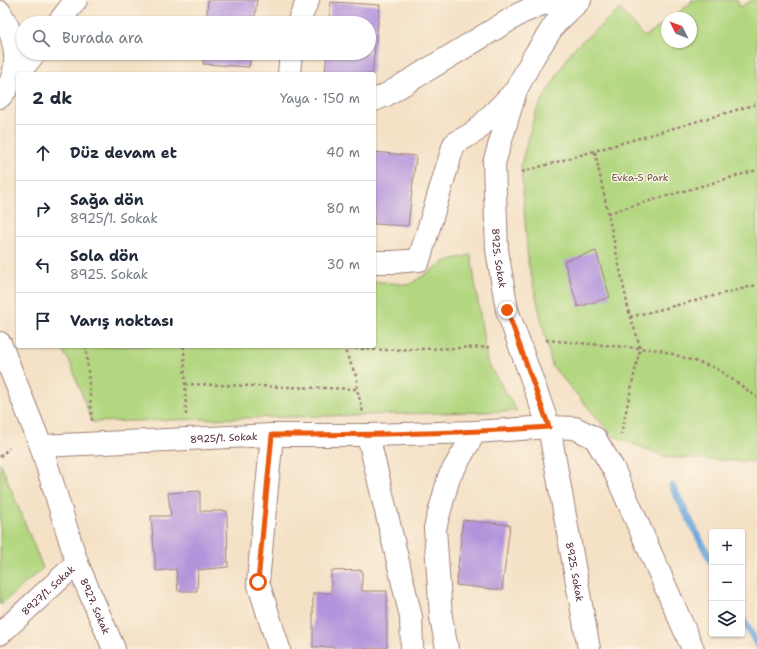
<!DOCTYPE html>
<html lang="tr">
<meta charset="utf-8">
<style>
body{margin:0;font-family:"Shantell Sans",sans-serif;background:#f6f6f7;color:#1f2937}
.controls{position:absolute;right:12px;bottom:12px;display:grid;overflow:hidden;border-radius:4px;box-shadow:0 1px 3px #0004}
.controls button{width:36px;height:36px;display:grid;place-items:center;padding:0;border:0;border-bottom:1px solid #e0e1e3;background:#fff;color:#1f2937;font:20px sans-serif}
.compass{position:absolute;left:661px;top:12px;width:36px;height:36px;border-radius:50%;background:#fff;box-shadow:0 1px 3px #0004;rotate:312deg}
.stop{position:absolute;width:12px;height:12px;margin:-9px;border:3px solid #ea580c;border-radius:50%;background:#fff}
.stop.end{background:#ea580c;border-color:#fff;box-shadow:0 1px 4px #0008}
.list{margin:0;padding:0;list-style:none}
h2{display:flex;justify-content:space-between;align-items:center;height:52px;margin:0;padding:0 16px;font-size:17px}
h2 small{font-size:13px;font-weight:400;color:#747a83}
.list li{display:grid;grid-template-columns:26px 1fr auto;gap:12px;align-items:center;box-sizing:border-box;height:56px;padding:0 16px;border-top:1px solid #e0e1e3}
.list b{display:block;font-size:15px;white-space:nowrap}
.list p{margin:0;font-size:13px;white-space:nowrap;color:#747a83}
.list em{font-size:13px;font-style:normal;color:#747a83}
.icon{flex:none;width:22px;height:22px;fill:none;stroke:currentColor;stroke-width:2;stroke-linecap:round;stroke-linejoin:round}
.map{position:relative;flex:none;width:757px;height:649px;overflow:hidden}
.search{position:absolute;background:#fff;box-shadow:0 1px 3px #0004;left:16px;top:16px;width:360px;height:44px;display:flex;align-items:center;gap:10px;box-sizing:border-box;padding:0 14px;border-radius:22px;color:#747a83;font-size:15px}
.panel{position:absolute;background:#fff;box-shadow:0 1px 3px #0004;left:16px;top:72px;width:360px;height:276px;border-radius:4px}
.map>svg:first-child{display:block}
.green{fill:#b2d780;stroke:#7e7b56}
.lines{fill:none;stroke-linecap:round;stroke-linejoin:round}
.stream{stroke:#6ea7dd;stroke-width:7}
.building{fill:#b394dc}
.minor-casing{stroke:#9f8078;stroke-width:24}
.path{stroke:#9f8078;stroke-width:2.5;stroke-dasharray:3 3;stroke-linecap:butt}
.minor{stroke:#fff;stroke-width:22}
.route{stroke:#ea580c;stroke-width:5}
.labels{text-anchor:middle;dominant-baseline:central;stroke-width:3;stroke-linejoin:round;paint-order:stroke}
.park-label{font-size:10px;fill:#644d40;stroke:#fcf5e5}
.street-label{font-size:10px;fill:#4a1f2b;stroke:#fcf5e5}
</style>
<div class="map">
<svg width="757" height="649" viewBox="0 0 757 649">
<rect width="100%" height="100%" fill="#fcf5e5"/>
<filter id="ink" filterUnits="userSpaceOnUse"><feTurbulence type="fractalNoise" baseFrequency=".025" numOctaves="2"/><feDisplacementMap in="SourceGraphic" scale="8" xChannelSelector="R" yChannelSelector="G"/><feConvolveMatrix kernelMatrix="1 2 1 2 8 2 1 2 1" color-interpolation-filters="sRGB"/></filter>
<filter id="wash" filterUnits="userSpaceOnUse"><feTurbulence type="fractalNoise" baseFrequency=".012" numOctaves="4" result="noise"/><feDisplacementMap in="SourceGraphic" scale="16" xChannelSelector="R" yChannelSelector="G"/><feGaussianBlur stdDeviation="0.9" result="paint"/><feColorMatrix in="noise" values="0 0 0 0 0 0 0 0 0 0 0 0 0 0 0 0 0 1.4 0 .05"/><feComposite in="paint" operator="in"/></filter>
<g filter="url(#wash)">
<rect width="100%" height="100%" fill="#f4e1c6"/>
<path class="green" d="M691,0H737L740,7L753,0H757V462L666,457L613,436L552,366L528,262L521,164L536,111L572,50L620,9L644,37L667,21V42H691V18H671L692,2Z
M471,255L487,362L517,411L92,422L70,362L59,346H374V281L409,285L446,261Z
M0,462L43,568L0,605Z"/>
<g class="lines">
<path class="stream" d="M672,486L712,563
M742,618L757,644"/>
</g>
<g id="blocks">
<path class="building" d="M208,0H257L254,23H206Z
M331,2L380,5L372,74L325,73L327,53H369V23H329Z
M204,53H251L249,67L203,64Z
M374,152L416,156L408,226L374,224Z
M596,251L610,297L578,307L564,261Z
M200,491V511H227L228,567L198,570L197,591H178L176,569L156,571L151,516H171L168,493Z
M463,520L510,525L502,590L456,585Z
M362,570V591H387V648L335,649V647H313V593H331V571Z"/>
</g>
</g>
<g filter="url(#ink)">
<use href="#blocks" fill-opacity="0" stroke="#9f8078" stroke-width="1"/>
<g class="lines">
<g class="minor-casing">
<g id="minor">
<path id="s1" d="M580,0L555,24L534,56L516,90L494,163L497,250L507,310L549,427L589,649"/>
<path d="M0,12C16,37 24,73 0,97"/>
<path d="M58,23L76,0"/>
<path d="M298,23L308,0"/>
<path d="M18,74L35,53"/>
<path d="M289,74L291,53"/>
<path d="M374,100L386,95L521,13L542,4L577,0"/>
<path d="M374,262H394L419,260L454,144L476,131L514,92"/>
<path id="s2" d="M0,343L41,446L77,563L114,649"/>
<path d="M272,435L258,582L279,649"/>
<path d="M368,435L411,617L412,649"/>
<path id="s3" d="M41,446L272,435H368L475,432L549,427L575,428L595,438L614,470L693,649"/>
<path id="s4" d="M0,634L77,563"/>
<path d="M447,649L441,617L435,528L449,477L475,432"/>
</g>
</g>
<path class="path" d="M595,152L630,317L637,336L640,348L621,434
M522,172L757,104
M608,213L757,170
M630,317L757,285
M546,340L660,350L716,368L757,397
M86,346L92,421
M174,346H184
M184,346L186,415
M343,346L357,378V389L363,412
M343,348L386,350L492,347
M185,384L357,389
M0,457L9,448"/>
<use href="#minor" class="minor"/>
</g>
</g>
<g class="lines" filter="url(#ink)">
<path class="route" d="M258,582L272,435C365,435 457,434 549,427L507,310"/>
</g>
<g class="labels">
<g class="park-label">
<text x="640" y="177">Evka-5 Park</text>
</g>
<g class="street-label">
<text stroke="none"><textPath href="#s1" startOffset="283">8925. Sokak</textPath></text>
<text stroke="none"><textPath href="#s3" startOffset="183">8925/1. Sokak</textPath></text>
<text stroke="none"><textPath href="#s1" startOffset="607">8925. Sokak</textPath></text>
<text stroke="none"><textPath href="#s4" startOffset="65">8927/1. Sokak</textPath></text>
<text stroke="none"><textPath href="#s2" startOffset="280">8927. Sokak</textPath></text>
</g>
</g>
</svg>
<div class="controls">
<button>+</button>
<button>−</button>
<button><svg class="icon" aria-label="layers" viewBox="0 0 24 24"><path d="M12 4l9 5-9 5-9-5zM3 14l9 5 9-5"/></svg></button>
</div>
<svg class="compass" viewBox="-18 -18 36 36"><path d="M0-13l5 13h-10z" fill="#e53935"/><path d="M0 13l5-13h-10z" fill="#747a83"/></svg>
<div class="stop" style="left:258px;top:582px"></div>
<div class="stop end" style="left:507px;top:310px"></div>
<div class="search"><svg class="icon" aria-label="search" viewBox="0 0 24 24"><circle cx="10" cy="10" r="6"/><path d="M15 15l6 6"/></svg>Burada ara</div>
<section class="panel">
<h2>2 dk<small>Yaya · 150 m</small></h2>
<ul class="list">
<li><svg class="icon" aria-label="ahead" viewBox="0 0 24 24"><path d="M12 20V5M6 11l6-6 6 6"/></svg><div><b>Düz devam et</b></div><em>40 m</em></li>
<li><svg class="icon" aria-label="right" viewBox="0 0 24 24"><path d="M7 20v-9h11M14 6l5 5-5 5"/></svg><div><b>Sağa dön</b><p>8925/1. Sokak</p></div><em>80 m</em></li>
<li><svg class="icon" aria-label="left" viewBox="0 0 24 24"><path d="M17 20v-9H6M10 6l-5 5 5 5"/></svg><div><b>Sola dön</b><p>8925. Sokak</p></div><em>30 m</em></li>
<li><svg class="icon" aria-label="arrive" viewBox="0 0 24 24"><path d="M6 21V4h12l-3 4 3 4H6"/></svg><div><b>Varış noktası</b></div></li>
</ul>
</section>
</div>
